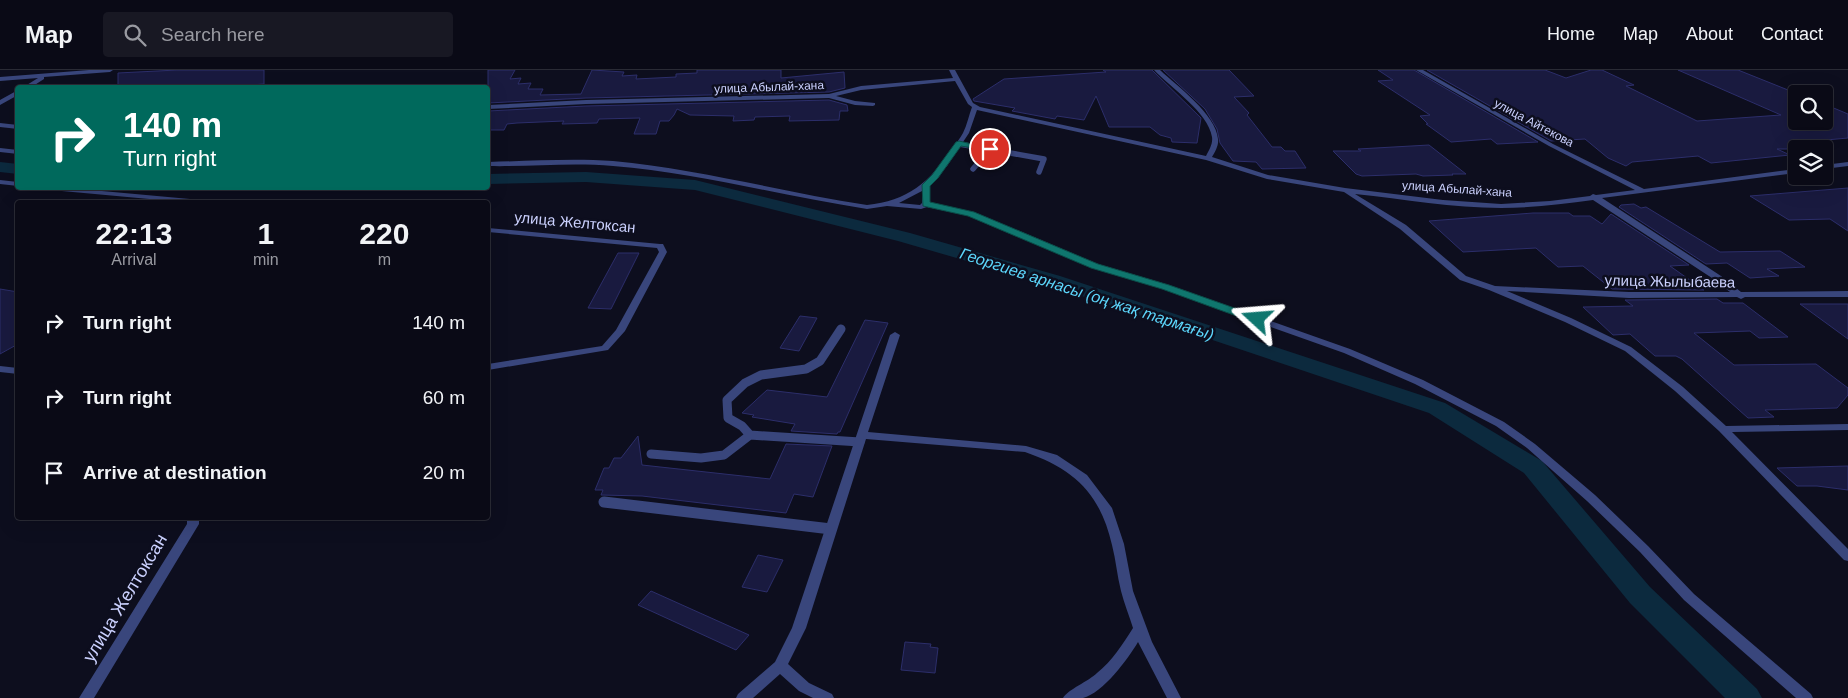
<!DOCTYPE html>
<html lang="en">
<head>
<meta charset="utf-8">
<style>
  :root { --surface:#0a0a16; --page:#181823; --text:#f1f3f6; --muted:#999aa1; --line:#2a2b35 }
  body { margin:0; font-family:Helvetica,sans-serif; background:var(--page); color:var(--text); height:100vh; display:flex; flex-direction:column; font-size:19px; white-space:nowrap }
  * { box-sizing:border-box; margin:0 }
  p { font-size:16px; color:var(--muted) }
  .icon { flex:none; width:28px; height:28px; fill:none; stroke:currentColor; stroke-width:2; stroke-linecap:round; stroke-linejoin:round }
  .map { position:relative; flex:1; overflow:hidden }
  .panel { position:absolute; left:15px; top:130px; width:475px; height:320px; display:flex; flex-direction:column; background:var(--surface); border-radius:5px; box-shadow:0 5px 20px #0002,0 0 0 1px var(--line) }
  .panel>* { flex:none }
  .hud { position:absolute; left:15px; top:15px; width:475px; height:105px; border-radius:5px; box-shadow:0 5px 20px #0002,0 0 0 1px var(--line); background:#00695c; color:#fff; overflow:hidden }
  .buttons { position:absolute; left:1788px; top:15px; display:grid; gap:10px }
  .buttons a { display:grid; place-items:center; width:45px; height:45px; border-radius:5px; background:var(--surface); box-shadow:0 5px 20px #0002,0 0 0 1px var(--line); font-size:25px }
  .pin { position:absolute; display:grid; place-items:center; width:42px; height:42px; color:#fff; margin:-21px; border:2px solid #fff; border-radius:50%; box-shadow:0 1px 5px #0007 }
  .me { position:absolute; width:55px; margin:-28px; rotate:289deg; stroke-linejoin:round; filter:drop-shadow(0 0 4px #0008) }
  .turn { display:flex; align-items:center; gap:18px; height:105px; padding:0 25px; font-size:22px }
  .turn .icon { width:65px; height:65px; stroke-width:2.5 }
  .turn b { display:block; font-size:35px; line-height:42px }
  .eta { display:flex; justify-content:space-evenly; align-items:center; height:85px; text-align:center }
  .eta b { font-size:30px; font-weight:700; line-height:35px }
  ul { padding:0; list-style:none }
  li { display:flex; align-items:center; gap:15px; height:75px; padding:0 25px }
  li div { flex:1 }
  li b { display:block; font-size:19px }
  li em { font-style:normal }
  header { display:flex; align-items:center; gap:30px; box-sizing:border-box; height:70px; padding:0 25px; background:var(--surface); border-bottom:1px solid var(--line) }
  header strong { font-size:24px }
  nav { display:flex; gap:28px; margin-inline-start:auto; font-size:18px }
  .search { width:350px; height:45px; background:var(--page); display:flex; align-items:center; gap:12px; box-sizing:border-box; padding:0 18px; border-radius:5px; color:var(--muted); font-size:19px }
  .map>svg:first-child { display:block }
</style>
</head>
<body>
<header>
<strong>Map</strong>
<div class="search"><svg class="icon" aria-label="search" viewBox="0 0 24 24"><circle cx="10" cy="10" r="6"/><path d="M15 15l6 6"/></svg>Search here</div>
<nav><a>Home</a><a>Map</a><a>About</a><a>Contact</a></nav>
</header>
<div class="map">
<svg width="1848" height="628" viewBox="0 0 1848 628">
  <rect width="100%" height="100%" fill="#0d0e1e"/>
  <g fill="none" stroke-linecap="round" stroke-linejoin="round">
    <path fill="#0c2a3e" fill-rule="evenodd" d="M0,92L18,94V104L0,102Z
      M586,102L695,110L910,163L1060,206L1445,333L1542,391L1650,517L1757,619L1762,628H1725L1630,533L1524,403L1429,343L1046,214L898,171L695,120L586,112L488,114V104Z"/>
  </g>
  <path fill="#191a3f" stroke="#2c2e6a" d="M177,0H264V14L206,18H118V3Z
    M488,0H515L510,9L521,8L518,14L531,13L528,19H543L540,25L581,24L592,0L624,2L622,6L637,5L636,9L676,7V4L697,3V0H781V8L844,2L845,18L829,22L586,28L488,33Z
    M1103,0H1152L1201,48L1197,73L1172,72L1171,68L1160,65L1150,57H1109L1096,26L1084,50L1057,46L1055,49L1012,41L1015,38L974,31L973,29L1004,9L1106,2Z
    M1163,0H1229L1254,26L1234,27L1249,43L1247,45L1272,77H1281L1285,81H1295L1306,98L1262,99L1256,92L1233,91L1220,73L1217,59L1205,39Z
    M1378,0H1414L1538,72L1497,74L1491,69L1451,72L1426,54H1428L1420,46L1430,45L1378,11L1393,10Z
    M1427,0H1545L1566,8L1591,0H1602L1634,15L1626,16L1697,51L1781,45L1678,0H1738L1798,24L1796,51H1824V34L1848,44V68L1804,72L1819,79H1777L1790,85L1711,93L1698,86L1632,92L1626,96L1608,88L1585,69L1551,71Z
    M829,30L847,35L848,41H840L839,50L789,51L790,46L755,47L754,50L733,51L734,46L690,45L677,39L674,45L669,51H660L656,64H634L640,48L599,49L597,53L562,54L564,51L517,53L507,54L504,60H488V41L586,36Z
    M1429,75L1466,104H1452L1453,105L1423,106L1416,104L1362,106L1356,104L1333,81H1361L1358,79Z
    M1848,118V161L1830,149L1789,150L1750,126Z
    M1634,134L1641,138L1646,137L1720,182L1780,181L1805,197L1767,199L1779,206L1750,208L1727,193L1706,194L1619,137L1621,135Z
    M1533,143H1569L1573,146H1590L1602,154L1611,144L1689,195L1670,196L1704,220L1612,219L1583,196L1558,197L1536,178L1463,182L1429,151Z
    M618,183H639L611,239L588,238Z
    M0,219L18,222V274L0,284Z
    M1717,229L1723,233H1743L1788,267L1759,268L1750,261L1694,263L1734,295L1816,294L1848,318V325L1837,338L1765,340L1774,347L1748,348L1682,289L1676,286H1655L1630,264L1613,265L1583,237L1633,236L1625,230Z
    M1800,234H1848V269Z
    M800,246L817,248L799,281L780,278Z
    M865,250L888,253L840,362H838L837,364L791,361L795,354L752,347L754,345L742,343L767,320L827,327Z
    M638,366L642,395L770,409L786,374L832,376L813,427L794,424L786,443L642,426L601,425L603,420H595L604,398H609L614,388H621Z
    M1848,396V420L1817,416H1797L1777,398Z
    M758,485L783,490L767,522L742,517Z
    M651,521L749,565L736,580L638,535Z
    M905,572L931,574L930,577L938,578L935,603L901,600Z"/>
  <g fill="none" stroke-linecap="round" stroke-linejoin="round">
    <path stroke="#39467c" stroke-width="5.5" d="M959,74L1044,89L1039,102
      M973,99L990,79"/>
    <path stroke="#39467c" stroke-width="9" d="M750,365L742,356L728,348L727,330L745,313L761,305L806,299L820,291L841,259
      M651,384L701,388L724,385L750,365L860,372"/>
    <path stroke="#39467c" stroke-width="11" d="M604,432L831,459"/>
    <path fill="#39467c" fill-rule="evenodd" d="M89,0H113L110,2L44,7V9L30,18H22L38,8L0,11V7Z
      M949,0H955L973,33L980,37L1206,86C1209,80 1213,74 1212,67C1208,42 1171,18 1154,0H1160C1177,16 1216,44 1218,69C1219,75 1215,82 1212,87L1268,105L1345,118L1443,130L1501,134L1550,131L1590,126L1593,124L1596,125L1635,120L1549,76L1416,0H1423L1553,74L1644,119L1796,99V103L1602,128L1721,206L1741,222L1848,221V227H1745L1741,229L1737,227L1629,228L1507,221L1571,248L1631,277L1683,317L1726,356L1848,354V360L1732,362L1848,479V491L1844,490L1719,361L1675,321L1625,281L1565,252L1489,220L1460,210L1400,159L1344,122L1267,109L1206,90L977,40L969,63L947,96L930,115V133L974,142L1098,194L1169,215L1350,279L1423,310L1504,352L1535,374L1595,425L1648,476L1694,524L1811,624L1813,628H1796L1684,530L1640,482L1587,431L1527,378L1496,356L1415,314L1344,283L1163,219L1092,198L969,146L927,137L921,139L887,136L867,139C782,126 698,103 613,96C571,92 529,97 488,96V92C530,91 572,88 613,91C699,99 782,122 867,135C907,131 930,112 952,79C955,74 960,69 963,63C967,55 969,45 972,37L968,34L955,11L861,20L836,26L855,31L875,33V35L873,36L855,35L829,28L586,34L488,39V35L586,30L829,24L861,16L953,8ZM922,121V133L920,135L899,133ZM1355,124C1404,129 1453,138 1501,138C1532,138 1563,134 1593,130L1715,210L1730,222H1629L1495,216L1466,206L1406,155Z
      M18,20V25L0,35V30Z
      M0,53L18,55V59L0,57Z
      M0,78L18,80V84L0,82Z
      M1848,92V96L1824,99V95Z
      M0,110L18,112V116L0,114Z
      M47,118H69L201,130L205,132H182L51,120Z
      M488,158L660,174H663L667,182L625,261L608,280L488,300V294L602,276L616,260L659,182L657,178L488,162Z
      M895,262L900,265L868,362L1026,376L1057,385L1087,405L1112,438L1124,474L1133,521L1152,572L1181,628H1167L1138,572C1128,589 1103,623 1083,628C1077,628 1069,628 1063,628C1067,620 1089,611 1097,603C1112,591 1123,574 1133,558C1129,545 1124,533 1121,521C1117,506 1116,490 1112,475C1100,423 1074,399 1025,382L866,369L806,558L788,594L809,613L832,624L834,628H813L799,621L780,604L753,628H736L738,624L775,592L792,558L890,265Z
      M0,296L18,298V304L0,302Z
      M187,448H199V454L94,628H79L187,454Z"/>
  </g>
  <path fill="#0f766e" stroke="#0a4d48" d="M959,71L994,79L990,81L961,76L938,108L930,116V132L974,142L1098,194L1169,215L1260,247L1262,249L1257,252H1253L1162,219L1091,198L968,146L923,136L922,115L932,105L956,72Z"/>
  <g text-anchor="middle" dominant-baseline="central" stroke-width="5" stroke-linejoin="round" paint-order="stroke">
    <g font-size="12" fill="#cbd1fe" stroke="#0d0e1e">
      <text transform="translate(769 17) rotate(-2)">улица Абылай-хана</text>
      <text transform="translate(1534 53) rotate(28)">улица Айтекова</text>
      <text transform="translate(1457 119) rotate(4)">улица Абылай-хана</text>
    </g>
    <g font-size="15" fill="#cbd1fe" stroke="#0d0e1e">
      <text transform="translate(575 152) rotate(5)">улица Желтоксан</text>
      <text transform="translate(1670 211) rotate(1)">улица Жылыбаева</text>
    </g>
    <g font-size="16" font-style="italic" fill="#5cd6fb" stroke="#0d0e1e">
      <text transform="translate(1087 224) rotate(18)">Георгиев арнасы (оң жақ тармағы)</text>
    </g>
    <g font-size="18" fill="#cbd1fe" stroke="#0d0e1e">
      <text transform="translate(125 528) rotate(-59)">улица Желтоксан</text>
    </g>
  </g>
</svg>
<div class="buttons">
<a><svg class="icon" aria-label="search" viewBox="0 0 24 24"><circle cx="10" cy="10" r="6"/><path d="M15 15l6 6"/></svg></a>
<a><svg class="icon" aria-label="layers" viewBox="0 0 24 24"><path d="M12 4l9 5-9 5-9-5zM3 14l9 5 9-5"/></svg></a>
</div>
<div class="pin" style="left:990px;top:79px;background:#d93025"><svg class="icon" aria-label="arrive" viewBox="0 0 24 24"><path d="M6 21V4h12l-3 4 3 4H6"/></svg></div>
<svg class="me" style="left:1257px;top:249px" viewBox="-20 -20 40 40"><path d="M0-17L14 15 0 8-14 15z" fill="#0f766e" stroke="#fff" stroke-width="4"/></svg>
<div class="hud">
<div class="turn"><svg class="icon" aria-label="right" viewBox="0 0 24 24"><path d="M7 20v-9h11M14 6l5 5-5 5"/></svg><div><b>140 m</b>Turn right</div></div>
</div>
<section class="panel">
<div class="eta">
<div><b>22:13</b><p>Arrival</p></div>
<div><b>1</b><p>min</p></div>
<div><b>220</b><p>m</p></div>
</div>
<ul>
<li><svg class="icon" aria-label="right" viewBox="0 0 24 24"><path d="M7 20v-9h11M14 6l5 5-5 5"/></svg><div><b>Turn right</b></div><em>140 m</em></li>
<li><svg class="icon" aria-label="right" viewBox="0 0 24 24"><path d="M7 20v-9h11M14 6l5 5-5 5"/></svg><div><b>Turn right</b></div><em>60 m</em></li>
<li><svg class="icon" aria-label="arrive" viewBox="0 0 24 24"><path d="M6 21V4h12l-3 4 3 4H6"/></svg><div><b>Arrive at destination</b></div><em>20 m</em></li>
</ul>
</section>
</div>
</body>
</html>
